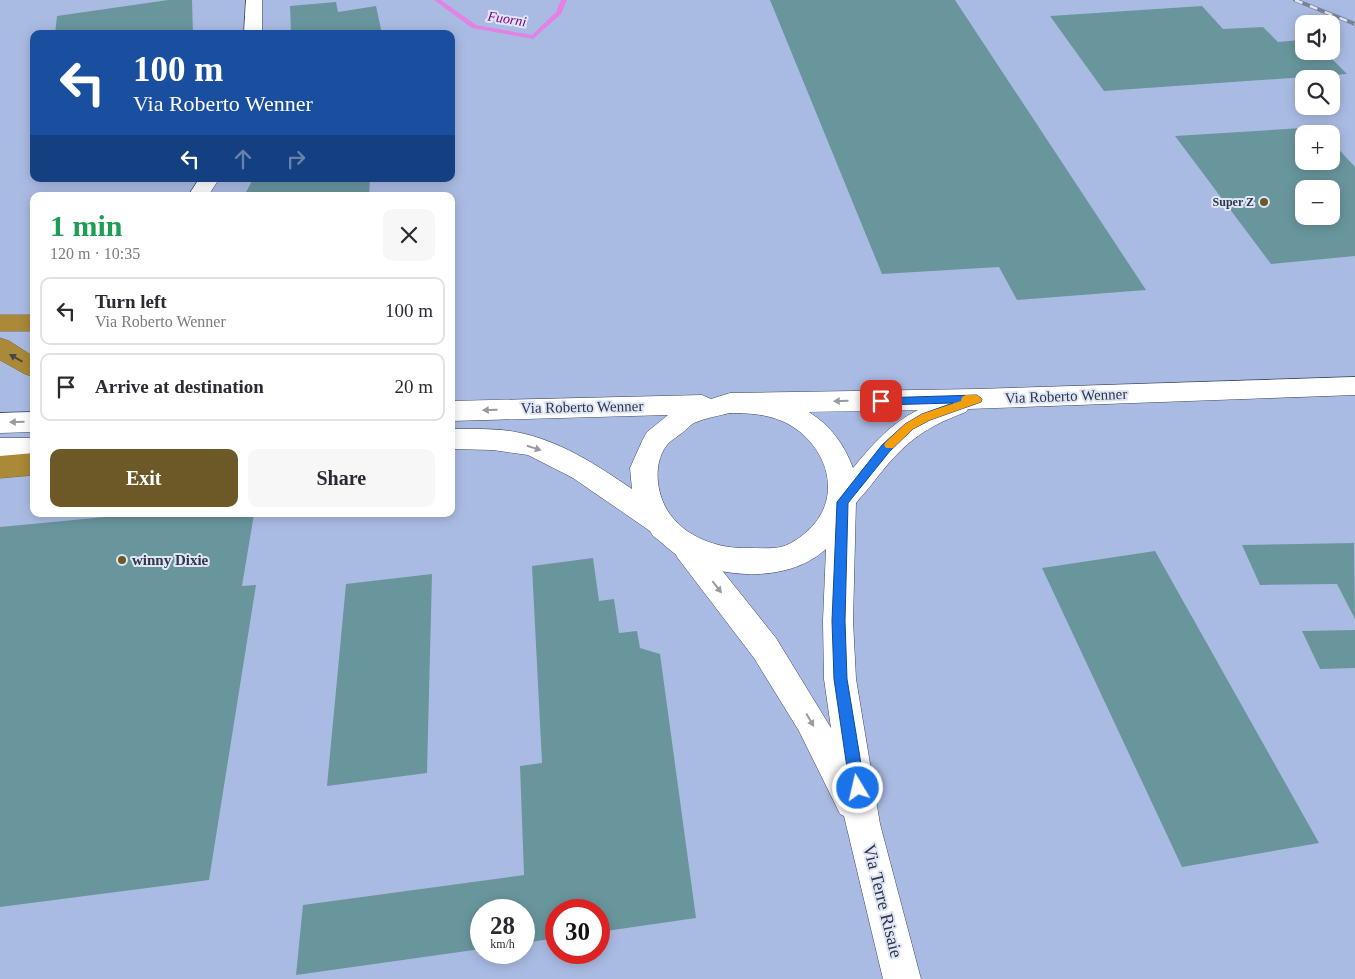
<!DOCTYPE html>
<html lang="en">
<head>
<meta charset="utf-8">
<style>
  :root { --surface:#fff; --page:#f7f7f7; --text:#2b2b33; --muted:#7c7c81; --line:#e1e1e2; --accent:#6d5928 }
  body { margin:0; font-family:Georgia,serif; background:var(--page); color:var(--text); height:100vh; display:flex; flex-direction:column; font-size:19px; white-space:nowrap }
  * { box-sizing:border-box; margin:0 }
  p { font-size:16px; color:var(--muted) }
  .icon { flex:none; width:28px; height:28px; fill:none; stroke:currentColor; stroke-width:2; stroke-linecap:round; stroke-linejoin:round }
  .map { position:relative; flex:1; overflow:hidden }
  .panel { position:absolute; left:30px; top:192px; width:425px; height:325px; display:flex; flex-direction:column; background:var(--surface); border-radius:10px; box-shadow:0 2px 12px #0003 }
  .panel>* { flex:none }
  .guide { position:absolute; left:30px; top:30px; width:425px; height:152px; border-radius:10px; box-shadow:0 2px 12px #0003; background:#1a4fa0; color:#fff; overflow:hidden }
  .tools { position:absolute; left:1295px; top:15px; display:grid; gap:10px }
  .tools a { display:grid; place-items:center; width:45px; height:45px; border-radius:10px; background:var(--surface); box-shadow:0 2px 12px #0003; font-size:25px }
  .speed { position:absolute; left:470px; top:899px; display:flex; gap:10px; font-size:25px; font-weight:700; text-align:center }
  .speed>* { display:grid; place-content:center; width:65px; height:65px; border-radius:50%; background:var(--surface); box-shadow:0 2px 12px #0003; line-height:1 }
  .speed small { font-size:12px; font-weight:400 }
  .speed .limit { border:8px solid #d22; background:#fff; color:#111 }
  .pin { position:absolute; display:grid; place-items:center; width:42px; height:42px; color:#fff; margin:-21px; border-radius:10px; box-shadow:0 2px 8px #0006 }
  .me { position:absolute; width:55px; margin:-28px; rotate:351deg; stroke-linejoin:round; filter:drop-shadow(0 0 4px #0008) }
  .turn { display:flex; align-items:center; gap:18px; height:105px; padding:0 20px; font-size:22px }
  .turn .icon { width:65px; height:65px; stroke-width:2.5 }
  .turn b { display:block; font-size:35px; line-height:42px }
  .lanes { display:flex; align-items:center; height:48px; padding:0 20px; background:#0003; justify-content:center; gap:25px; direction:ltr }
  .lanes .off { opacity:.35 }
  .round { display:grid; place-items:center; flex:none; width:52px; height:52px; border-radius:10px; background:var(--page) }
  .summary { display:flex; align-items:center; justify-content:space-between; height:85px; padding:0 20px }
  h1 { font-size:30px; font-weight:800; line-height:38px; color:#1e9e55 }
  .cta { display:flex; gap:10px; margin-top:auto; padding:10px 20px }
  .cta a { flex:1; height:58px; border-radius:10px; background:var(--accent); color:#fff; font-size:20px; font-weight:800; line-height:58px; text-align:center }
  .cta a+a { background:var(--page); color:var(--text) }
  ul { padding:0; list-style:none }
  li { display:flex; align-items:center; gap:15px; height:68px; margin:0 10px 8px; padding:0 10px; border:2px solid var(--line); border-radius:10px }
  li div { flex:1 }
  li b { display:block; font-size:19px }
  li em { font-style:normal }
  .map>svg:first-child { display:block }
</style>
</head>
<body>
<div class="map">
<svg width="1355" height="979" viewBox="0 0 1355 979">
  <rect width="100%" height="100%" fill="#b7c6e7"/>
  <path fill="#aabbe3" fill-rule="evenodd" d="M0,0H1355V979H0ZM1304,24H1331V51H1304ZM34,34H451V179H34ZM1304,79H1331V106H1304ZM1304,134H1331V161H1304ZM1304,189H1331V216H1304ZM34,196H451V514H34ZM481,910H524V952H481ZM556,910H599V952H556Z"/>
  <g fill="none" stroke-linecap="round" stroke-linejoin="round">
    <path fill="#e282e3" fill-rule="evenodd" d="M434,0H441L476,25L532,35L556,12L561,0H567L561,14L533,39L472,28Z"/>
  </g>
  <path fill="#69969d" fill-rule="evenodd" d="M168,0H192L193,34H55L57,16Z
    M770,0H955L1146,290L1017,300L999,267L882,274Z
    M336,2L338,12L376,6L382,34H291L290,6Z
    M1202,6L1223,29L1263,27L1278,42L1301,40L1304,43V51L1325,52L1347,74L1104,91L1050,16Z
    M1318,127L1325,134H1304V161H1331V141L1355,167V256L1271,264L1175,136ZM1304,189H1331V216H1304Z
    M253,179H370L369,196H244Z
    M137,514H254L242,586L256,585L209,880L0,907V527Z
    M1354,543L1355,619L1337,584L1260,585L1242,545Z
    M1155,551L1319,843L1182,867L1042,568Z
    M593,558L599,601L614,599L619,633L637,631L640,648L660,654L696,918L599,932V910H556V938L524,943V910H481V949L296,975L303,905L524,875L520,766L542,763L532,566Z
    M432,574L427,773L327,786L346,584Z
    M1355,630V668L1320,669L1302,631Z"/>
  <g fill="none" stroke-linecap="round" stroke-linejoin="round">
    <defs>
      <path id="street" d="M246,0H262V34H244Z
        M199,179H219L208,196H188Z
        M842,490L852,493L856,501L853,621L856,679L880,824L921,979H883L844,816L840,814L799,731L754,658L677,557L673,548L677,539L687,536L697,539L776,638L831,728L824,679L823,621L828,501L832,493Z"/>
      <path id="secondary" d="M1355,377V395L968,409L966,412C920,429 902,445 872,484C866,492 858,499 853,508C845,520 842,532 832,543C796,583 728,580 683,559C673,554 663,543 653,536L650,531L573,478L528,455L493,450L451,449V429C473,429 495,428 516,432C559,440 597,465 632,489L630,468L643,439L647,432L668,415L451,421V401L702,395L711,399L730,393L977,389ZM918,410C891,423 872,445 853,468C844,444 831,426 809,412ZM730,413C747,413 766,414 782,421C821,438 844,487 815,523C808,532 793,544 781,547C771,549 758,548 747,548C722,549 690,539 673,518C657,500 651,465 667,445C671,440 677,437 682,433C686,430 690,425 694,423C705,418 718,416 730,413Z
        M34,412V432L0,433V413Z
        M0,438H34V458H0Z"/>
      <path id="highway" d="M0,315H34V331H0Z
        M0,338L9,341L34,357V377L25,374L0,360Z
        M34,453V475L0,478V456Z"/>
    </defs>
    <use href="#street" stroke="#3b4763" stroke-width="1"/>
    <use href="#secondary" stroke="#3b4763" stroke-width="1"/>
    <use href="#highway" stroke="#806c3d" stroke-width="1"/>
    <use href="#street" fill="#fff" fill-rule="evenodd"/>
    <use href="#secondary" fill="#fff" fill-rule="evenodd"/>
    <use href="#highway" fill="#aa8938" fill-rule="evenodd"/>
    <defs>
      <path id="rail" d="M1295,0L1355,24"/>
    </defs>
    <use href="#rail" stroke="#78839b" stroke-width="4"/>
    <use href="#rail" stroke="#dfe6f8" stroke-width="2.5" stroke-dasharray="8" stroke-linecap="butt"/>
  </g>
  <defs><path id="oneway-solid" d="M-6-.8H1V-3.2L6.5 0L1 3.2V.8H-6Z" transform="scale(1.25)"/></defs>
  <use fill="#494742" href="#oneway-solid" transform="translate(16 358) rotate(-150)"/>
  <g fill="#989ba2">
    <use href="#oneway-solid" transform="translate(841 401) rotate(179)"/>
    <use href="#oneway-solid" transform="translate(490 410) rotate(178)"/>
    <use href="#oneway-solid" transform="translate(17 422) rotate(179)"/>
    <use href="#oneway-solid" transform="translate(534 448) rotate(18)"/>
    <use href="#oneway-solid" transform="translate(717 587) rotate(52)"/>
    <use href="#oneway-solid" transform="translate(810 720) rotate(60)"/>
  </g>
  <path fill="#1a73e8" stroke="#114b97" d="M977,395L982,399L981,402L930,420L913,429L890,451L848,503L845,621L847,679L865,788L862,792L858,794L853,792L850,788L834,679L832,621L837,502L882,445L905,424L922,414L953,403L881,405L878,403L876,401L878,398Z"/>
  <path fill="#f59e0b" d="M966,395H977L982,399L981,402L930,420L913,429L893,448H886L884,445L886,442L905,424L922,414L961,401L962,397Z"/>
  <g fill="#6d5928" stroke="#dfe6f8" stroke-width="2">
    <circle cx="1264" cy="202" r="5"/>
    <circle cx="122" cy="560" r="5"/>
  </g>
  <g text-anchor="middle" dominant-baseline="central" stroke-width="4" stroke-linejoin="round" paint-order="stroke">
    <g font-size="12" font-weight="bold" fill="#313745" stroke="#dfe6f8" text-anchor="end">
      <text x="1254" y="202">Super Z</text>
    </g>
    <g font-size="14" font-style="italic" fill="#810086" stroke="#dfe6f8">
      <text transform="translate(507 19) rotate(9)">Fuorni</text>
    </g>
    <g font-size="15" fill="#313745" stroke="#dfe6f8">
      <text transform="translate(1066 396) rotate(-2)">Via Roberto Wenner</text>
      <text transform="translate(582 407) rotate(-1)">Via Roberto Wenner</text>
    </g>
    <g font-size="15" font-weight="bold" fill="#313745" stroke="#dfe6f8" text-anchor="start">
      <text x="132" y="560">winny Dixie</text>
    </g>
    <g font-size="18" fill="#313745" stroke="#dfe6f8">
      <text transform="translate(883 901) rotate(76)">Via Terre Risaie</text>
    </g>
  </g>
</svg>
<div class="tools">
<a><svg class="icon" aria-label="sound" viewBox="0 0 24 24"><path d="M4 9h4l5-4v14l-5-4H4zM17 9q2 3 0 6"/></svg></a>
<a><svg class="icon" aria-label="search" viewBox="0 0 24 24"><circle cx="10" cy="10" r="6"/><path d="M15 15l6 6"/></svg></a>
<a>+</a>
<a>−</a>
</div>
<div class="speed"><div>28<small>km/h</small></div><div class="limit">30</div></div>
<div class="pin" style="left:881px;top:401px;background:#d93025"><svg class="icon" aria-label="arrive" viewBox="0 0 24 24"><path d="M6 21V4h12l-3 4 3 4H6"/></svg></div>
<svg class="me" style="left:858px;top:788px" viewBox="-20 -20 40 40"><circle r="17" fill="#1a73e8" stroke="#fff" stroke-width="3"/><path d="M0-11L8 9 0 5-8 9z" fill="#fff"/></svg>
<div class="guide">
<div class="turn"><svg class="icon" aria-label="left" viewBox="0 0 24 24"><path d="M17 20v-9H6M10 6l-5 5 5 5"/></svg><div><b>100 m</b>Via Roberto Wenner</div></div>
<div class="lanes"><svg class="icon" aria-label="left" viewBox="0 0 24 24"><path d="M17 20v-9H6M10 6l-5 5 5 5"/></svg><svg class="icon off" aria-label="ahead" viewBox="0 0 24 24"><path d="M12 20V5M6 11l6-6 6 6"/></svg><svg class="icon off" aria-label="right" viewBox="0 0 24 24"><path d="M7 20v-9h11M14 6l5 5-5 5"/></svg></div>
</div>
<section class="panel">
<div class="summary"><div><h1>1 min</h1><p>120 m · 10:35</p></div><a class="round"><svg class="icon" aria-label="close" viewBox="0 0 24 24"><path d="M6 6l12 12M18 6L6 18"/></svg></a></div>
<ul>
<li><svg class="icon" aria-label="left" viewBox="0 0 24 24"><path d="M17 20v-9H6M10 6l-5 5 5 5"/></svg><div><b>Turn left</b><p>Via Roberto Wenner</p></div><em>100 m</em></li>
<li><svg class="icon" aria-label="arrive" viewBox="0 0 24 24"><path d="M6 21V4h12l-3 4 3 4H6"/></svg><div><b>Arrive at destination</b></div><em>20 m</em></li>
</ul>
<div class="cta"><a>Exit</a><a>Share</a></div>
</section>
</div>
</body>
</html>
